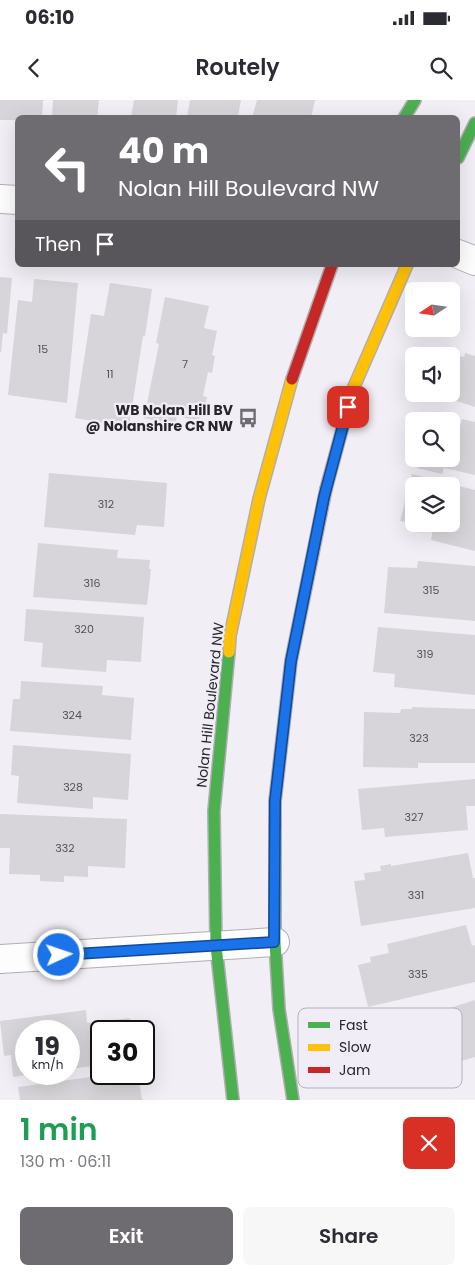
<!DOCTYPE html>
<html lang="en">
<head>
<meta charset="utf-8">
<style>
  :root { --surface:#fff; --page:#f7f7f7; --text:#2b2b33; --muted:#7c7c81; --accent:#6e6c71 }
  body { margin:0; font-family:Poppins,sans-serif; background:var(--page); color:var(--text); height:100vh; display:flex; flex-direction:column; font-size:19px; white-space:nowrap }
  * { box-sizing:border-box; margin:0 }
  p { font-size:16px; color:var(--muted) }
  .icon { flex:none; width:28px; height:28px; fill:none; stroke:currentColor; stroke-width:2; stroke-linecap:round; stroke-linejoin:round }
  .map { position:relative; height:1000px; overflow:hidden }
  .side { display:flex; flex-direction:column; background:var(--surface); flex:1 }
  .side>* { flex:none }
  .hud { position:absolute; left:15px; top:15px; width:445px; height:152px; border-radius:8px; box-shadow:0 5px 20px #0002; background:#6e6c71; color:#fff; overflow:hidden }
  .needle { width:32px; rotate:257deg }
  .buttons { position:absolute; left:405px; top:182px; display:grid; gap:10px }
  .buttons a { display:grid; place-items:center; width:55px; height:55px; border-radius:8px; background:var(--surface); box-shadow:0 5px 20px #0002; font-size:25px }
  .speed { position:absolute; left:15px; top:920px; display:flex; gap:10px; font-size:25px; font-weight:700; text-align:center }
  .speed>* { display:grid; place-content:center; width:65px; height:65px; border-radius:50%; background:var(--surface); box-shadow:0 5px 20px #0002; line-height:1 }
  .speed small { font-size:12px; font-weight:400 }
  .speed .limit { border:2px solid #111; border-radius:8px; background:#fff; color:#111 }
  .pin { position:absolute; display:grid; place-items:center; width:42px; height:42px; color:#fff; margin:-21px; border-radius:10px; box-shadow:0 2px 8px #0006 }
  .me { position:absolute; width:55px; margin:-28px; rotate:87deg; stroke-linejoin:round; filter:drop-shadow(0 0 4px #0008) }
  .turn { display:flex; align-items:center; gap:18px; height:105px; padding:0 20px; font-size:22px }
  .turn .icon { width:65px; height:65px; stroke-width:2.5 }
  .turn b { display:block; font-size:35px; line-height:42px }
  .then { display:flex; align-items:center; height:48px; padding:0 20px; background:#0003; gap:10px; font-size:19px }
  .round { display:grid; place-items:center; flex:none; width:52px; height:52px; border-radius:8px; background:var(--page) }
  .head { display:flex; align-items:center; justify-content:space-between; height:85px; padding:0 20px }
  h1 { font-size:30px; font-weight:600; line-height:38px; color:#1e9e55 }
  .action { display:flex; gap:10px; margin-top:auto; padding:10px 20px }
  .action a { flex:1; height:58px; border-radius:8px; background:var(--accent); color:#fff; font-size:20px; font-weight:600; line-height:58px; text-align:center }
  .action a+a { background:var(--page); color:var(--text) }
  .status { display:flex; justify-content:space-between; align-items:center; height:35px; padding:0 25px; background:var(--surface); direction:ltr }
  .status svg { height:14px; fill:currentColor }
  header { display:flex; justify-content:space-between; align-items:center; height:65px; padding:0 20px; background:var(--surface); font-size:22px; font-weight:600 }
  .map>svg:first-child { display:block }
</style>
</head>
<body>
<div class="status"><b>06:10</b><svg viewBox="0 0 49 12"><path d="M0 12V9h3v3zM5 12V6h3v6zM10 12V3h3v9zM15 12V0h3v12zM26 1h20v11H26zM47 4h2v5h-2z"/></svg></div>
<header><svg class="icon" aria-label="back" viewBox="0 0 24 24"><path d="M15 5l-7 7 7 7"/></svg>Routely<svg class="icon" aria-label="search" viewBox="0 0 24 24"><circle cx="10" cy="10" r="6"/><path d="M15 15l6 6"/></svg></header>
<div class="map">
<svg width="475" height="1000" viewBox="0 0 475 1000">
  <rect width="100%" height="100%" fill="#f1eff5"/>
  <path fill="#d7d5d9" d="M0,0H43L42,18H18V20H0Z
    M53,0H99L97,18H52Z
    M134,0H178L176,18H131Z
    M190,0H241L238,16L231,15V18H187Z
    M257,0H315L311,18H252Z
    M0,177L12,178L7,234L3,233L1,252H0Z
    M34,179L78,183L67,303L8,295L18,200L32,202Z
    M110,183L152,189L145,236H143L129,327L75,318L91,214L104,216Z
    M165,197L209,206L204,228L217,231L212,255L215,256L212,273L208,272L203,296L207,297L204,312L201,311L199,321L177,316L175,325L144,318L159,244L156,243Z
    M446,251L464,257L465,253L475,256V307L435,294H451V256H445Z
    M462,319L475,322V375L444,368L442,374L417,368L419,359H451V326L459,328Z
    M49,373L167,383L164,427L137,425L135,435L44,427Z
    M412,374L475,390V451L431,440L433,429L416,424H451V386H414V424L400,421Z
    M38,443L118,450L117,458L150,460L149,469H151L147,505L33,497Z
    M418,461L475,466V521L384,513L388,467L417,468Z
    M26,509L144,517L141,562L107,560L106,572L41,567L43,543L24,541Z
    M378,527L475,535V595L394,587L395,574L373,572Z
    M21,581L103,586L102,595L134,598L131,640L10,631L13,599H20Z
    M412,607L475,609V663H418V668L363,667L364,612L400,613L401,609H412Z
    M13,645L131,654L128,700L93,697V709L17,703L19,676L11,675Z
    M475,679V706H466L468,730L385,737L384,728L362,730L358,689Z
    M0,714L127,719L125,768L88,766V777L64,776V782L40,781V775L9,774L10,748H0Z
    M468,753L473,778H475V808L361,826L354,781L365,780L364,773L381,771L380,766L391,764V766Z
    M466,825L472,846L475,845V882L368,907L358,865L371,862L370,857L389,853L387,844Z
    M475,900V957L379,986L373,969L371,970L362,941L379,936L377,931Z
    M86,910L87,923L130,918L132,931H101V965L69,969V931H26V975L13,977L11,955L4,956L0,921Z
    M112,974H138L142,1000H20L18,987Z"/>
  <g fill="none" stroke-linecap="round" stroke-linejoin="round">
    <defs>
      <path id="street" d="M0,99L18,100
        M458,154L475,161
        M0,859L275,842"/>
      <path id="fast" d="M404,18L415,0
        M458,58L475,23
        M229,552L214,711L216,846L233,1000
        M275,726V842L279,909L293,1000"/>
      <path id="slow" d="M326,389L353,289L407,165
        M229,552L230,536L259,399L292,279"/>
      <path id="jam" d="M292,279L332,165
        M275,726V701L291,561L326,389"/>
    </defs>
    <use href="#street" stroke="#b0aeb2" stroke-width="30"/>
    <use href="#fast" stroke="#b0aeb2" stroke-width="14"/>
    <use href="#slow" stroke="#b0aeb2" stroke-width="14"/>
    <use href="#jam" stroke="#b0aeb2" stroke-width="14"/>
    <use href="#street" stroke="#fdfdfe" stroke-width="28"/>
    <use href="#fast" stroke="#4caf50" stroke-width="11"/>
    <use href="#slow" stroke="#ffc107" stroke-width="11"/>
    <use href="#jam" stroke="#c62828" stroke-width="11"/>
  </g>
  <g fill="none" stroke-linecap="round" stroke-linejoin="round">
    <defs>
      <path id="route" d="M59,855L274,842L275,701L291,561L324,397L348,307"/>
    </defs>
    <use href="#route" stroke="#114b97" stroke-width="12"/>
    <use href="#route" stroke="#1a73e8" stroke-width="9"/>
  </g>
  <defs>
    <symbol id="bus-bare" viewBox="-9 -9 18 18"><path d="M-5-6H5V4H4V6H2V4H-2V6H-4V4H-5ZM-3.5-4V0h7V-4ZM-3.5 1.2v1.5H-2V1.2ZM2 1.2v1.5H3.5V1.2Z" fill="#6e6c71" stroke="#f0edf7" stroke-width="2.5" paint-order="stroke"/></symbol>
  </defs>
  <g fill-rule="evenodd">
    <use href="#bus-bare" x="234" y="304" width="28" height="28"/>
  </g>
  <g text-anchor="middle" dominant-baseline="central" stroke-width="4.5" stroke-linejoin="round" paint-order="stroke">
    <g font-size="11" fill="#535256">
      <text x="43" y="249">15</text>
      <text x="185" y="264">7</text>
      <text x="110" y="274">11</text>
      <text x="106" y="404">312</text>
      <text x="92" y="483">316</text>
      <text x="431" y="490">315</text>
      <text x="84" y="529">320</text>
      <text x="425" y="554">319</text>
      <text x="72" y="615">324</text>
      <text x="419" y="638">323</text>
      <text x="73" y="687">328</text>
      <text x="414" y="717">327</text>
      <text x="65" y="748">332</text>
      <text x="416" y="795">331</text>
      <text x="418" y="874">335</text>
    </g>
    <g font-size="14" font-weight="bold" fill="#27262a" stroke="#f0edf7" text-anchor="end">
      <text x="233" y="310">WB Nolan Hill BV<tspan x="233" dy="16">@ Nolanshire CR NW</tspan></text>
    </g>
    <g font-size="14" fill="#27262a" stroke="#f0edf7">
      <text transform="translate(210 605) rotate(-84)">Nolan Hill Boulevard NW</text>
    </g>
  </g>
  <rect x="298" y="908" width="164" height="80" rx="8" fill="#f0edf7" stroke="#b4b1ba" stroke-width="1"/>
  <rect x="308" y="922" width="22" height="6" fill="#4caf50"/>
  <rect x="308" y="944" width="22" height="7" fill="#ffc107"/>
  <rect x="308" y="967" width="22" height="6" fill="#c62828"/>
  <g font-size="14" fill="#27262a">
    <text x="339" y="930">Fast</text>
    <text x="339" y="952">Slow</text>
    <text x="339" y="975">Jam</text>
  </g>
</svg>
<div class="buttons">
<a><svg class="needle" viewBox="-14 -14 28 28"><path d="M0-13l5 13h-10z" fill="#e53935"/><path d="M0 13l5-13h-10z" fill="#7c7c81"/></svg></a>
<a><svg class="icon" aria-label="sound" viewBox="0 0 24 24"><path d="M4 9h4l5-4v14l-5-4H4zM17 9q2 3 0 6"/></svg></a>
<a><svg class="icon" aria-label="search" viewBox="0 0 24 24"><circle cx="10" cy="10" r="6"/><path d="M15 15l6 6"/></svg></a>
<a><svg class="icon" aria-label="layers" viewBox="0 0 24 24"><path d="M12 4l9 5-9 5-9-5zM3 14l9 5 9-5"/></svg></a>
</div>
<div class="speed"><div>19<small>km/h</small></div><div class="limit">30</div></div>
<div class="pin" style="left:348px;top:307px;background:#d93025"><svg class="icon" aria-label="arrive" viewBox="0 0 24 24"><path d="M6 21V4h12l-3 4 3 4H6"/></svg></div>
<svg class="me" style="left:59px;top:855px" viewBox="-20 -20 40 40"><circle r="17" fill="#1a73e8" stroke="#fff" stroke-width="3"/><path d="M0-11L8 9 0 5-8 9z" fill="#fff"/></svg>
<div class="hud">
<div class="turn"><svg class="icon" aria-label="left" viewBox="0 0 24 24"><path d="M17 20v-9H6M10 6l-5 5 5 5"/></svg><div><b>40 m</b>Nolan Hill Boulevard NW</div></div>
<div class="then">Then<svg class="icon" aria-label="arrive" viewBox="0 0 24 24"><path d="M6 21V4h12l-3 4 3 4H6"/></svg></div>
</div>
</div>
<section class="side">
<div class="head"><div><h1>1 min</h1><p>130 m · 06:11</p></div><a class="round" style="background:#d93025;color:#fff"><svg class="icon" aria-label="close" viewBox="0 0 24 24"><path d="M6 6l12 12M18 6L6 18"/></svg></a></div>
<div class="action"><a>Exit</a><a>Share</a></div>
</section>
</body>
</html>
